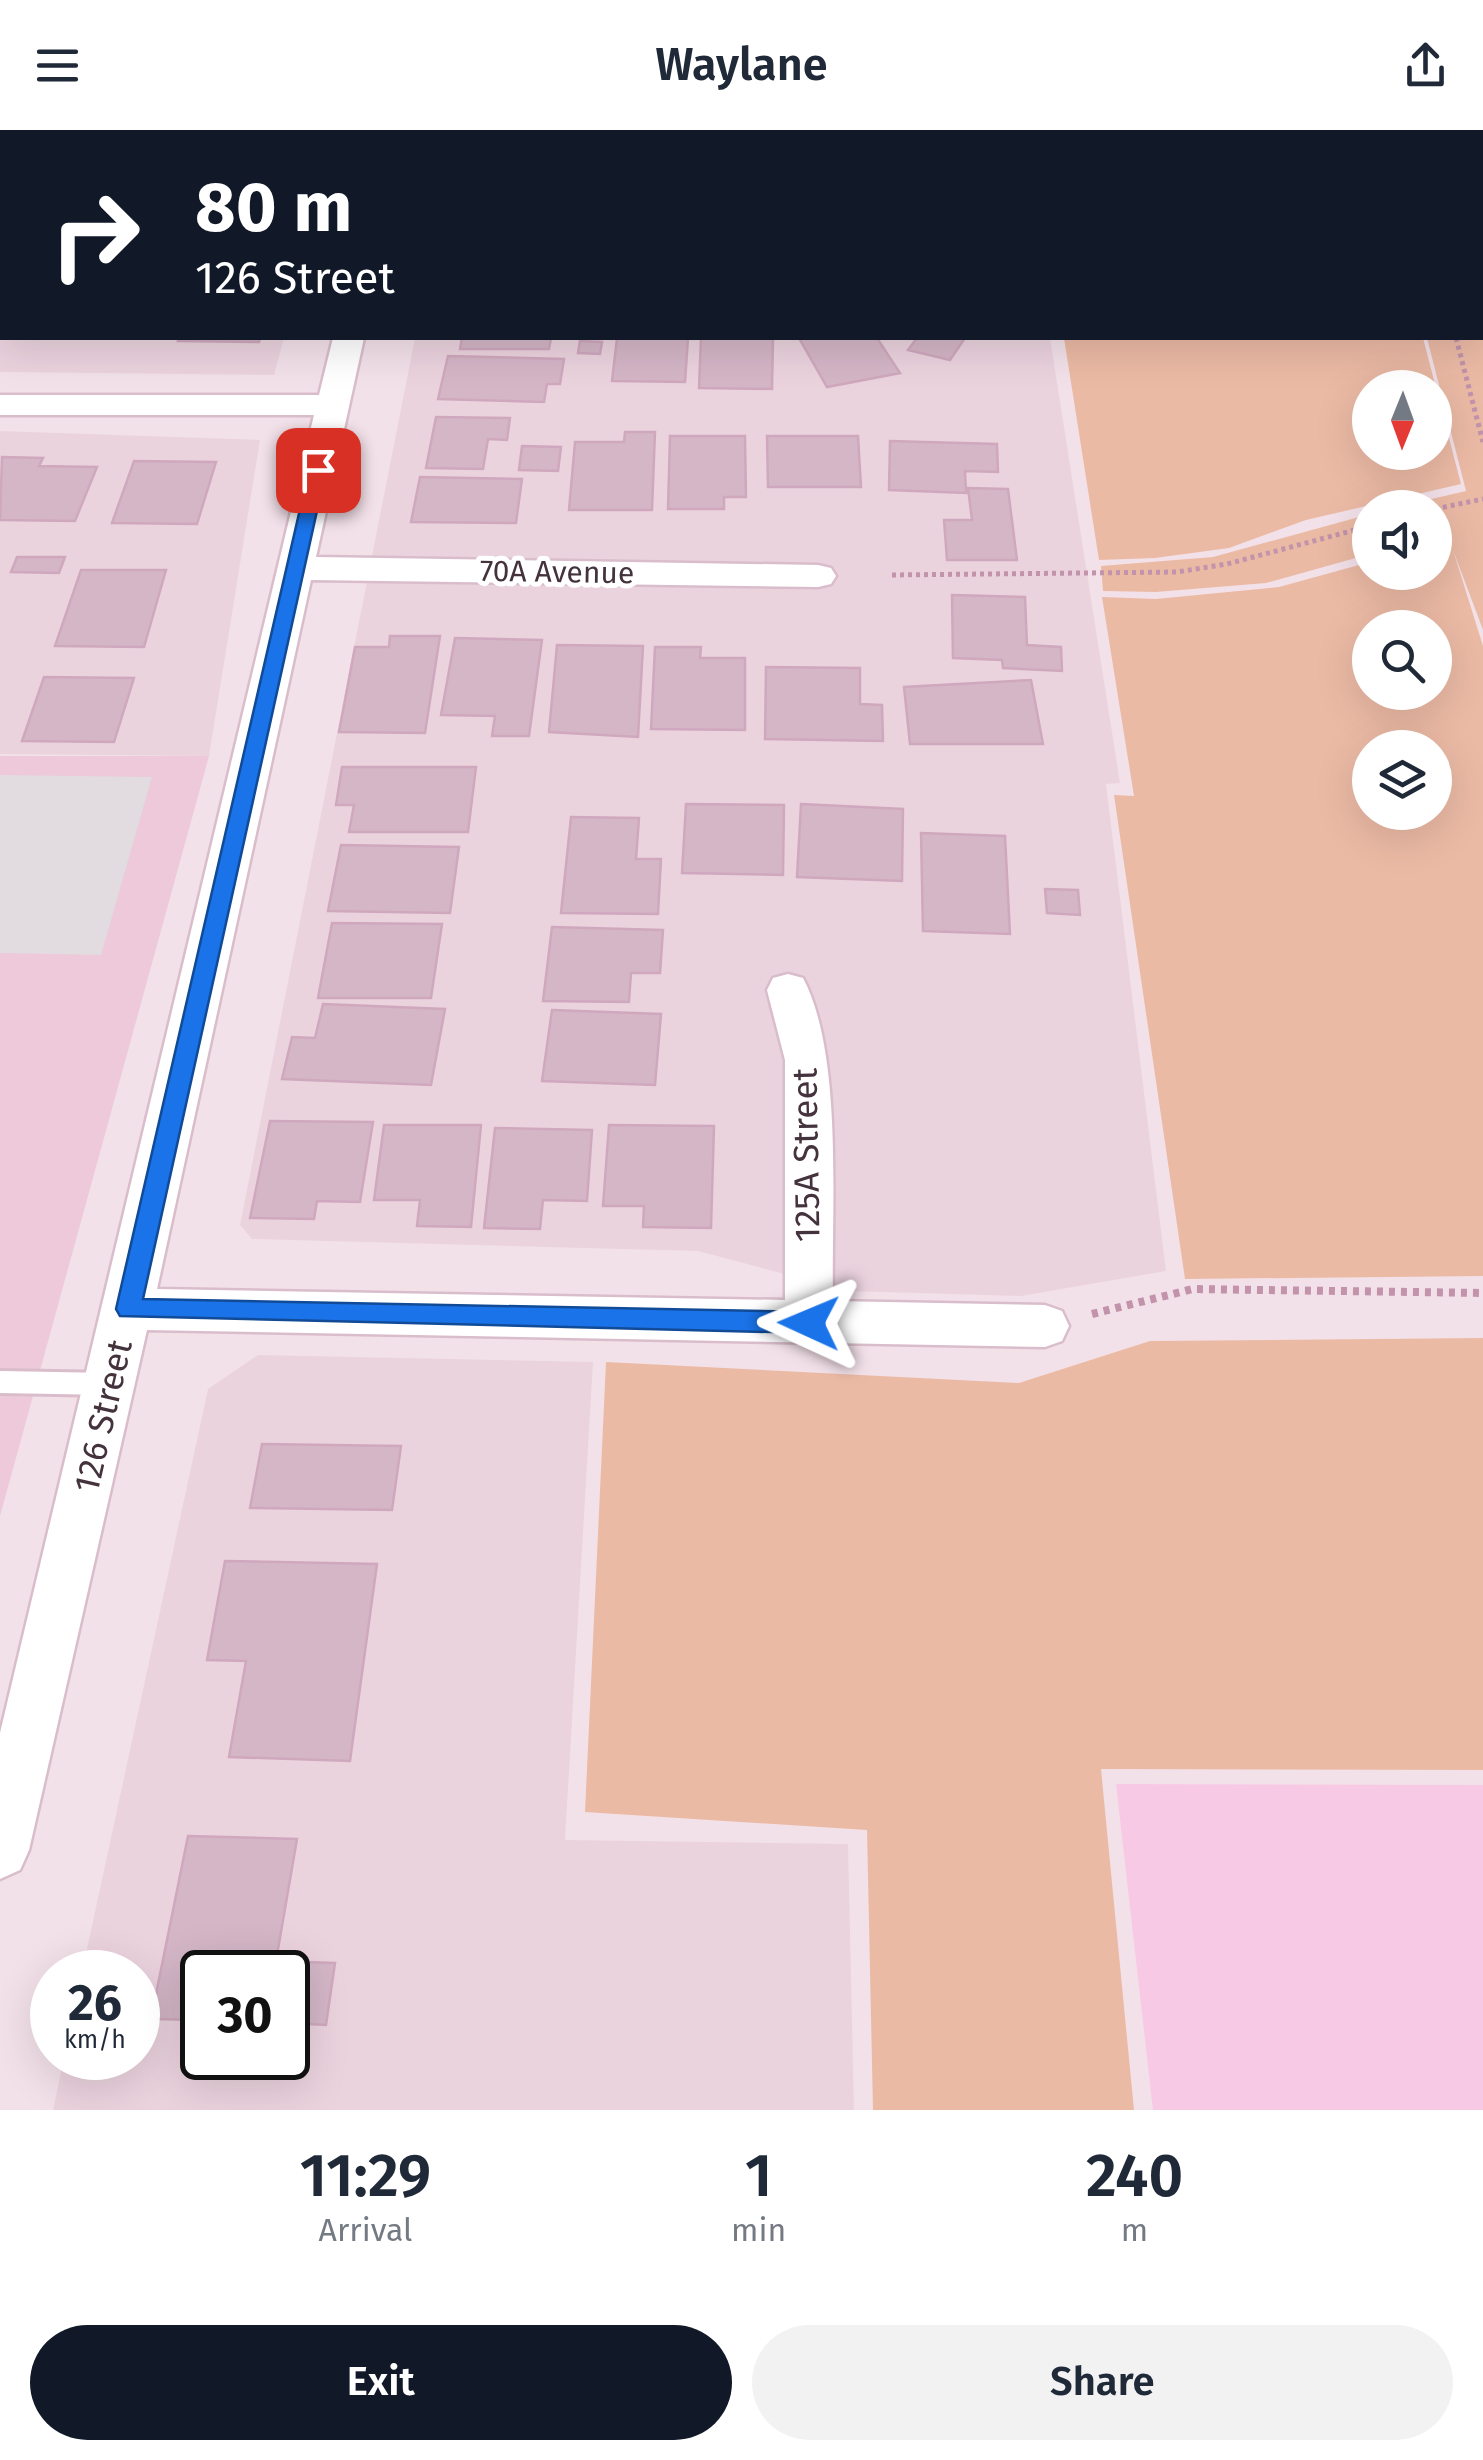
<!DOCTYPE html>
<html lang="en">
<head>
<meta charset="utf-8">
<style>
  :root { --surface:#fff; --page:#f2f2f3; --text:#1f2937; --muted:#747a83; --accent:#111827 }
  body { margin:0; font-family:"Fira Sans",sans-serif; background:var(--page); color:var(--text); height:100vh; display:flex; flex-direction:column; font-size:38px; white-space:nowrap }
  * { box-sizing:border-box; margin:0 }
  p { font-size:32px; color:var(--muted) }
  .icon { flex:none; width:55px; height:55px; fill:none; stroke:currentColor; stroke-width:2; stroke-linecap:round; stroke-linejoin:round }
  .map { position:relative; height:1980px; overflow:hidden }
  .drawer { display:flex; flex-direction:column; background:var(--surface); flex:1 }
  .drawer>* { flex:none }
  .guide { position:absolute; left:0px; top:0px; width:1485px; height:210px; box-shadow:0 10px 40px #0002; background:#111827; color:#fff; overflow:hidden }
  .needle { width:65px; rotate:181deg }
  .tools { position:absolute; left:1352px; top:240px; display:grid; gap:20px }
  .tools a { display:grid; place-items:center; width:100px; height:100px; border-radius:50%; background:var(--surface); box-shadow:0 10px 40px #0002; font-size:50px }
  .speed { position:absolute; left:30px; top:1820px; display:flex; gap:20px; font-size:50px; font-weight:700; text-align:center }
  .speed>* { display:grid; place-content:center; width:130px; height:130px; border-radius:50%; background:var(--surface); box-shadow:0 10px 40px #0002; line-height:1 }
  .speed small { font-size:25px; font-weight:400 }
  .speed .limit { border:5px solid #111; border-radius:15px; background:#fff; color:#111 }
  .pin { position:absolute; display:grid; place-items:center; width:85px; height:85px; color:#fff; margin:-42px; border-radius:20px; box-shadow:0 5px 15px #0006 }
  .me { position:absolute; width:110px; margin:-55px; rotate:271deg; stroke-linejoin:round; filter:drop-shadow(0 0 8px #0008) }
  .turn { display:flex; align-items:center; gap:35px; height:210px; padding:0 30px; font-size:45px }
  .turn .icon { width:130px; height:130px; stroke-width:2.5 }
  .turn b { display:block; font-size:70px; line-height:85px }
  .eta { display:flex; justify-content:space-evenly; align-items:center; height:170px; text-align:center }
  .eta b { font-size:60px; font-weight:600; line-height:70px }
  .action { display:flex; gap:20px; margin-top:auto; padding:20px 30px }
  .action a { flex:1; height:115px; border-radius:60px; background:var(--accent); color:#fff; font-size:40px; font-weight:600; line-height:115px; text-align:center }
  .action a+a { background:var(--page); color:var(--text) }
  header { display:flex; justify-content:space-between; align-items:center; height:130px; padding:0 30px; background:var(--surface); font-size:45px; font-weight:600 }
  .map>svg:first-child { display:block }
</style>
</head>
<body>
<header><svg class="icon" aria-label="menu" viewBox="0 0 24 24"><path d="M4 6h16M4 12h16M4 18h16"/></svg>Waylane<svg class="icon" aria-label="share" viewBox="0 0 24 24"><path d="M12 15V3M7 8l5-5 5 5M5 13v7h14v-7"/></svg></header>
<div class="map">
<svg width="1483" height="1980" viewBox="0 0 1483 1980">
  <rect width="100%" height="100%" fill="#f3e1e9"/>
  <path fill="#ebd3de" fill-rule="evenodd" d="M0,0H342L2,2V208H284L274,245L0,242Z
    M456,0H1017L1018,2H455Z
    M415,208H1050L1120,653L1106,654L1166,1141L1021,1166L848,1161L698,1121L252,1109L240,1095Z
    M0,301L260,310L209,626L0,624Z
    M258,1225L593,1232L565,1710L848,1714L854,1980H53L64,1928H138V1842H82L208,1259ZM202,1842H288V1928H202Z"/>
  <path fill="#f8c9e4" d="M1116,1654L1483,1655V1980H1153Z"/>
  <path fill="#edc9d9" d="M0,626H209L0,1386Z"/>
  <path fill="#ebbaa5" fill-rule="evenodd" d="M1483,149V500L1453,420L1483,516V1146L1185,1149L1114,665L1134,666L1102,467L1156,469L1279,457L1370,432V442H1435V413L1450,409L1448,403L1435,406V378L1397,377L1466,361L1427,208H1482ZM1370,498H1435V562H1370ZM1370,618H1435V682H1370Z
    M1064,208H1423L1461,354L1306,390L1229,418L1155,428L1099,430ZM1370,258H1435V322H1370Z
    M1370,384V424L1266,453L1156,462L1103,461L1101,436L1213,427Z
    M1483,1208V1640L1101,1639L1134,1980H873L867,1700L585,1682L606,1232L1019,1253L1150,1211Z"/>
  <path fill="#e2dbdf" d="M0,645L152,647L101,825L0,823Z"/>
  <path fill="#d4b6c7" stroke="#d0a8be" stroke-width="2.5" d="M179,208H260L259,212L178,211Z
    M462,208H551L549,219H460Z
    M617,208H688L685,252L612,251Z
    M701,208H773L772,259L699,258Z
    M799,208H877L900,243L827,257Z
    M917,208H965L950,230L908,220Z
    M580,211L602,212L600,224L578,223Z
    M448,226L564,229L560,254H547L544,272L438,269Z
    M436,287L510,288L507,310L488,309L483,339L426,338Z
    M625,302H655L652,380H569L575,312H624Z
    M670,306H745L746,367H724V379H668Z
    M767,306H858L861,357H768Z
    M890,311L997,314L998,342L965,341L966,363L889,360Z
    M522,316L561,317L558,341L519,340Z
    M2,327L43,328L39,336L97,337L75,391L0,390Z
    M134,331L216,332L197,394L112,393Z
    M420,347L522,349L516,393L411,392Z
    M968,358L1008,359L1017,430H947L944,390H972Z
    M17,427H65L59,443L11,442Z
    M81,440H166L144,517L55,516Z
    M952,465L1025,467L1027,515L1061,517L1062,541L1003,538L1002,530L953,528Z
    M390,506H440L425,603L339,602L355,517H389Z
    M455,508L542,510L529,606H492L495,586L441,585Z
    M557,515L643,516L638,607L549,602Z
    M655,517H701L700,528H745V600L651,599Z
    M766,537L860,538V574L882,575L883,611L765,609Z
    M44,547L134,548L114,612L22,611Z
    M1031,550L1043,614H910L904,557Z
    M342,637H476L468,702H349L354,675H336Z
    M686,674L784,675L783,745L682,743Z
    M801,674L903,679L902,751L797,747Z
    M571,687L639,688L636,729H661L658,784L561,783Z
    M921,703L1005,706L1010,804L923,801Z
    M341,715L459,717L450,783L328,781Z
    M1045,759L1078,760L1080,785L1047,783Z
    M332,793L442,794L431,868H318Z
    M552,797L663,800L660,843H631L629,872L543,871Z
    M323,874L445,879L431,955L282,949L292,907L315,908Z
    M552,880L661,884L655,955L542,951Z
    M270,991L373,992L360,1072L317,1071L314,1089L250,1088Z
    M384,995H481L471,1097L417,1096L420,1070H374Z
    M609,995L714,996L711,1098L643,1097L644,1076H603Z
    M495,998L592,1000L587,1071L543,1070L540,1099L484,1098Z
    M262,1314L401,1316L392,1380L250,1378Z
    M225,1431L377,1434L350,1631L229,1627L246,1531L207,1530Z
    M188,1706L297,1709L276,1831L335,1833L326,1895L288,1893V1842H202V1890L151,1889Z"/>
  <g fill="none" stroke-linecap="round" stroke-linejoin="round">
    <defs>
      <path id="service" d="M0,1241L110,1243L119,1246L122,1254L119,1262L110,1265L0,1263Z"/>
      <path id="minor" d="M382,0H410V2H382Z
        M333,208H364L316,427L818,435L831,438L836,446L831,454L818,457L311,450L157,1159L785,1170V930L767,860L773,848L788,844L803,848C844,925 831,1082 833,1171L1045,1175L1062,1181L1069,1196L1062,1211L1045,1217L147,1200L29,1720L20,1740L0,1749V1603L314,285H0V265H319Z"/>
    </defs>
    <use href="#service" stroke="#dabdcb" stroke-width="6"/>
    <use href="#minor" stroke="#dabdcb" stroke-width="5"/>
    <path stroke="#c293ab" stroke-width="5" stroke-dasharray="4 4" stroke-linecap="butt" d="M1222,2L1259,0
      M1456,208L1483,312
      M1435,379L1483,369
      M892,445L1177,442L1227,434L1370,396"/>
    <path stroke="#c293ab" stroke-width="8" stroke-dasharray="6 6" stroke-linecap="butt" d="M1092,1184L1193,1159L1483,1163"/>
    <use href="#service" fill="#fff" fill-rule="evenodd"/>
    <use href="#minor" fill="#fff" fill-rule="evenodd"/>
  </g>
  <path fill="#1a73e8" stroke="#114b97" stroke-width="2.5" d="M318,335L326,340L143,1169L809,1182L818,1185L822,1193L818,1200L809,1203L120,1186L116,1179L309,340Z"/>
  <g text-anchor="middle" dominant-baseline="central" stroke-width="10" stroke-linejoin="round" paint-order="stroke">
    <g font-size="30" fill="#44323c" stroke="#fff">
      <text transform="translate(557 442) rotate(1)">70A Avenue</text>
    </g>
    <g font-size="35" fill="#44323c" stroke="#fff">
      <text transform="translate(806 1025) rotate(-91)">125A Street</text>
      <text transform="translate(103 1286) rotate(-77)">126 Street</text>
    </g>
  </g>
</svg>
<div class="tools">
<a><svg class="needle" viewBox="-14 -14 28 28"><path d="M0-13l5 13h-10z" fill="#e53935"/><path d="M0 13l5-13h-10z" fill="#747a83"/></svg></a>
<a><svg class="icon" aria-label="sound" viewBox="0 0 24 24"><path d="M4 9h4l5-4v14l-5-4H4zM17 9q2 3 0 6"/></svg></a>
<a><svg class="icon" aria-label="search" viewBox="0 0 24 24"><circle cx="10" cy="10" r="6"/><path d="M15 15l6 6"/></svg></a>
<a><svg class="icon" aria-label="layers" viewBox="0 0 24 24"><path d="M12 4l9 5-9 5-9-5zM3 14l9 5 9-5"/></svg></a>
</div>
<div class="speed"><div>26<small>km/h</small></div><div class="limit">30</div></div>
<div class="pin" style="left:318px;top:340px;background:#d93025"><svg class="icon" aria-label="arrive" viewBox="0 0 24 24"><path d="M6 21V4h12l-3 4 3 4H6"/></svg></div>
<svg class="me" style="left:809px;top:1193px" viewBox="-20 -20 40 40"><path d="M0-17L14 15 0 8-14 15z" fill="#1a73e8" stroke="#fff" stroke-width="4"/></svg>
<div class="guide">
<div class="turn"><svg class="icon" aria-label="right" viewBox="0 0 24 24"><path d="M7 20v-9h11M14 6l5 5-5 5"/></svg><div><b>80 m</b>126 Street</div></div>
</div>
</div>
<section class="drawer">
<div class="eta">
<div><b>11:29</b><p>Arrival</p></div>
<div><b>1</b><p>min</p></div>
<div><b>240</b><p>m</p></div>
</div>
<div class="action"><a>Exit</a><a>Share</a></div>
</section>
</body>
</html>
